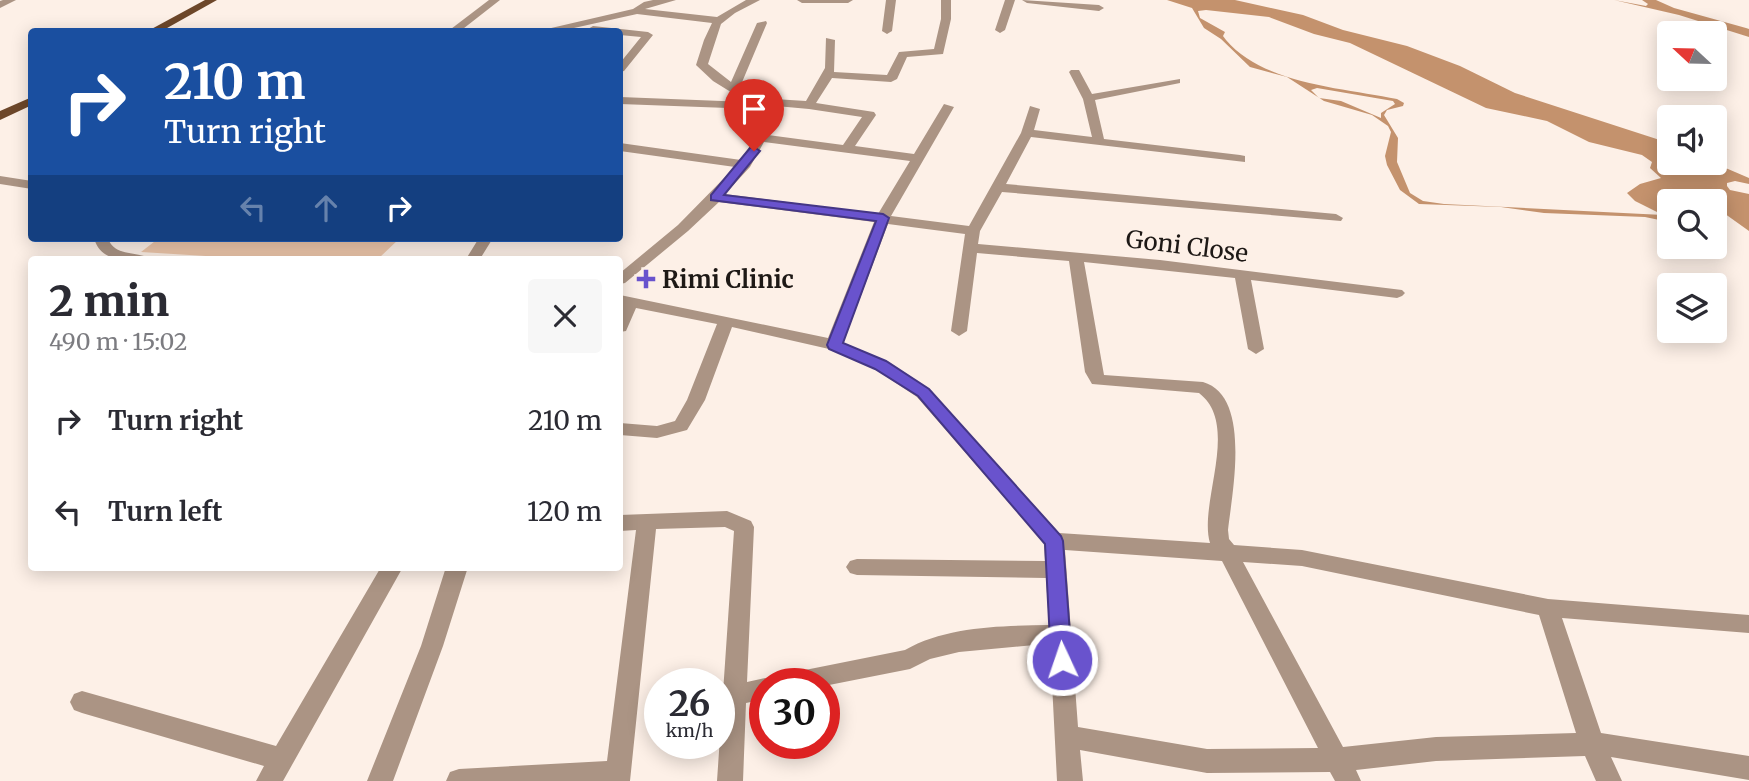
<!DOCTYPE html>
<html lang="en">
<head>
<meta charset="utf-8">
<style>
  :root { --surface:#fff; --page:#f7f7f7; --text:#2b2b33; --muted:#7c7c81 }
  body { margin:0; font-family:Merriweather,serif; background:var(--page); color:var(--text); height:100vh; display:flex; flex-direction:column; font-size:26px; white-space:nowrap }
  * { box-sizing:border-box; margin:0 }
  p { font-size:23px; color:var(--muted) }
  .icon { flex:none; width:38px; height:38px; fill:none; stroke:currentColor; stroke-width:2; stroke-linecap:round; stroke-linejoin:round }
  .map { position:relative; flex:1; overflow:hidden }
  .side { position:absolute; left:28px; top:256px; width:595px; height:315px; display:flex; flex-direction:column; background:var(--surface); border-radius:7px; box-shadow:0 4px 18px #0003 }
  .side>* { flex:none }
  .banner { position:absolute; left:28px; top:28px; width:595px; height:214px; border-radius:7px; box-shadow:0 4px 18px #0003; background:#1a4fa0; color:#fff; overflow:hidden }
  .needle { width:46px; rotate:292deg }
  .controls { position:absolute; left:1657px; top:21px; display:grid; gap:14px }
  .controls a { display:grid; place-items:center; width:70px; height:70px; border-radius:7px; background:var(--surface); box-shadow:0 4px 18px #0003; font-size:35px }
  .speed { position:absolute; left:644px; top:668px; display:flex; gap:14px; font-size:35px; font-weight:700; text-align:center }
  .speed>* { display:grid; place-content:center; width:91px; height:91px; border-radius:50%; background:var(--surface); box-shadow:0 4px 18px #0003; line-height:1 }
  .speed small { font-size:18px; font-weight:400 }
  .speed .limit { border:10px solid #d22; background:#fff; color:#111 }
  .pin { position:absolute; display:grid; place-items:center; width:60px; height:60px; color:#fff; margin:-72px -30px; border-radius:50% 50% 50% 0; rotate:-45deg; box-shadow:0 0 7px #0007 }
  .pin .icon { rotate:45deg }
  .me { position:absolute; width:77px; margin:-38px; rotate:357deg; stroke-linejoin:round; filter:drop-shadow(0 0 5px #0008) }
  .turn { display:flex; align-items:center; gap:24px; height:147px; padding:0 21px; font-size:32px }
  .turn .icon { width:91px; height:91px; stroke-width:2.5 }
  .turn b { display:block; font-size:49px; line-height:60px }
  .lanes { display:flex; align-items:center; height:66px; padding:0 21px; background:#0003; justify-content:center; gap:35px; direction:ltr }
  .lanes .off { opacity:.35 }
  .round { display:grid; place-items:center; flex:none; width:74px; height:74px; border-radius:7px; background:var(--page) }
  .head { display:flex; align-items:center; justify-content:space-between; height:119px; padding:0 21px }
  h1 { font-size:42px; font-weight:800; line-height:52px }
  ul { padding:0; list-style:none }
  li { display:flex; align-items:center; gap:21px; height:91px; padding:0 21px }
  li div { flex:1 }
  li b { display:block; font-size:26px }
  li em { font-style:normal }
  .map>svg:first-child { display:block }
</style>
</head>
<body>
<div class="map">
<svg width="1749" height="781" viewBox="0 0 1749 781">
  <rect width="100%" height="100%" fill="#fdf0e7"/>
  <path fill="#ecc6aa" d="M159,238H400L378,259H254L141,252Z"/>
  <path fill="#c4926d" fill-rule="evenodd" d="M1167,0H1235L1303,15L1343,30L1407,46L1460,66L1515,93L1669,143L1670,163H1714L1749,178V184L1735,181L1727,183V186L1730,190L1749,194V231L1721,211L1711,195L1690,189L1664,197L1663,203L1669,210V222L1645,217L1544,213L1501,207L1419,204L1400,190L1387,165L1385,156L1391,132L1388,126L1372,115L1324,101L1287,77L1250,67L1221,39L1204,28L1192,8ZM1206,10L1269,17L1314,34L1350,43L1486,108L1547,121L1589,142L1642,155L1652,162L1650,168L1661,178L1640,184L1627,193L1635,201L1663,215L1444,204L1423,201L1410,193L1397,162L1398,138L1384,115L1387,110L1403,106L1404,103L1397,99C1343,88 1263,84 1226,40L1223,36L1225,32L1200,18L1198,11ZM1317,88L1393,101L1395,104L1381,113V118L1341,101L1319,98L1311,90Z
    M1614,0L1646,6L1648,4L1642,0H1656L1674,8L1746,28L1749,29V37L1679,15Z"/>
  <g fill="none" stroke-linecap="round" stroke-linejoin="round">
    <path fill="#ab9484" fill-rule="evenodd" d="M3,0H16L0,8V1Z
      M489,0H500L459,32H447Z
      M653,0H676L645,9L717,17L746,0H760L735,13L721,24L708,64L731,82L757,23L766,21L767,23L740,87L756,98L806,101L825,68L826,38L835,40L834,72L887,75L899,52L934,49L941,19V0H951V19L943,54L907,57L897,79L891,82L832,78L816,103L874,112L876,115L855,146L914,154L944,104L954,107L891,216L969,226L1021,133L1030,106L1040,109L1034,130L1092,137L1083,99L1069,72L1071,70H1079L1092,94L1180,79V83L1095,100L1104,139L1240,155L1245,156V162L1031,137L1006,184L1336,214L1343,218L1341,221L1002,192L980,231L978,244L1160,260L1402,290L1405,293L1402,296L1397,298L1251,280L1264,349L1256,354L1248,349L1235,278L1084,262L1104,375L1203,382C1252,396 1232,493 1228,530L1229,539L1234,545L1302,550L1548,599L1749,615V633L1562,618L1601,733L1749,756V780L1611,757L1622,781H1596L1585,756L1436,761L1356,770L1361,781H1335L1330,772L1207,773L1080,750L1083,781H1057L1050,644H1045L959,652L930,659L910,669L824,686V684H765V699L746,703L743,781H717L734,531L725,527L656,529L630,781H446L450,772L459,769L607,761L636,530L620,531V515L727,511L751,521L754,527L747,682L765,678L774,682L777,677L785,674L905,650C947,626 1002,626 1049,625L1046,578L857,575L850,573L846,567L850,561L857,559L1045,561L1044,543L917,397L875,369L829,349L732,327L705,400L687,430L657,438L620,435V423L657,426L675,421L687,400L717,324L636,308L626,331L620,332L622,305L620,295L828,338L874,222L719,202L688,231L625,283L620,284V273L678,225L735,167L620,151V143L741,160C751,146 763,126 755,109L620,104V97L747,102L713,81L696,65L704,40L712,23L637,14L556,32H534L633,9L644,2ZM765,105L809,109L862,117L843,145L768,135L770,114ZM764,142L910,161L878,214L725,194L750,167ZM888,224L965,234L951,331L959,336L967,331L977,253L1069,261L1085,372L1092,384L1199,393C1241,425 1198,503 1210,543L1059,533L929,389L887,361L843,343ZM1065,550L1222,561L1318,748L1207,749L1078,727ZM1243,562L1302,566L1539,615L1576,733L1436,737L1343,747Z
      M797,0H853L848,3H802Z
      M886,0H896L892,31L887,34L882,31Z
      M1005,0H1015L1005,30L1000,33L995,30Z
      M1022,0L1099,5L1104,8L1099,11L1027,3Z
      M593,26L648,32L653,35L624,71L620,72V63L641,37L620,35V32L589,31L588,29Z
      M0,176L32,181V189L0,184Z
      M94,238H108C113,254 130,252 144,256L146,259C124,259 101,263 94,238Z
      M479,238H493L480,259H466Z
      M381,567H403L283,781H256L264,766L82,713L74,710L70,702L74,694L82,691L276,746Z
      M446,567H468L443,646L393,781H367L421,646Z"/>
    <path fill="#6d472a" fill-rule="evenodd" d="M205,0H217L160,32H146Z
      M32,97V105L0,120V111Z"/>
  </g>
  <path fill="#6953cd" stroke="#443685" stroke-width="2" d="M754,147L760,151L724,195L883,214L889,218L843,343L886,361L929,389L1061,536L1063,541L1072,660L1069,667L1062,670L1054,667L1051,660L1045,544L918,396L875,369L829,349L827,345L876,221L711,200V195L750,148Z"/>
  <path fill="#6953cd" stroke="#fdf0e7" stroke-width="2.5" d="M642.5 268.5h7v7h7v7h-7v7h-7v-7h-7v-7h7z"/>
  <g text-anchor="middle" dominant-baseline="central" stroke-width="6" stroke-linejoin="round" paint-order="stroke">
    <g font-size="24" fill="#1e1916" stroke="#fdf0e7">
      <text transform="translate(1187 246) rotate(7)">Goni Close</text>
    </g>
    <g font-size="24" font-weight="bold" fill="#1e1916" stroke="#fdf0e7" text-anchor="start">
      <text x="662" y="279">Rimi Clinic</text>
    </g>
  </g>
</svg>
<div class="controls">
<a><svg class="needle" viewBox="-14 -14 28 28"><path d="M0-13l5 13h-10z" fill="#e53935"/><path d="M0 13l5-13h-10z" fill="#7c7c81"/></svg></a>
<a><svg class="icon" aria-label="sound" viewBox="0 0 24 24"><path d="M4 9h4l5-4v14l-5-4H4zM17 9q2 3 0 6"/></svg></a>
<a><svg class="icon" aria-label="search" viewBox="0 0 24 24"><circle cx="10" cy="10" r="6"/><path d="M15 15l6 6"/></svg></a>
<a><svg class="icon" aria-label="layers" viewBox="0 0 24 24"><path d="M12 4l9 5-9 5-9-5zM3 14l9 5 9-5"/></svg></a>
</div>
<div class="speed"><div>26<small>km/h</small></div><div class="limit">30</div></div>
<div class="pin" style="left:754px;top:151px;background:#d93025"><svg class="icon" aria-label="arrive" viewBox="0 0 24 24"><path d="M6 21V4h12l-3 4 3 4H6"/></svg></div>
<svg class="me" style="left:1062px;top:660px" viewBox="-20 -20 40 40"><circle r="17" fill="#6953cd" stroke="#fff" stroke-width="3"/><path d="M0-11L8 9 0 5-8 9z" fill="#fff"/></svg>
<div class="banner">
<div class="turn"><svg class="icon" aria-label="right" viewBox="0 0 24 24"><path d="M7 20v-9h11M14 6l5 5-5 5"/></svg><div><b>210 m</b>Turn right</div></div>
<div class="lanes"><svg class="icon off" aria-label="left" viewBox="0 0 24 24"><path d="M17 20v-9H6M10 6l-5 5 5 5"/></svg><svg class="icon off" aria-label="ahead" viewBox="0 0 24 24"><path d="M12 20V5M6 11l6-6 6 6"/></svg><svg class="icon" aria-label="right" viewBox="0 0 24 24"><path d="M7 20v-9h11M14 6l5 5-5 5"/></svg></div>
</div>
<section class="side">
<div class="head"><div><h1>2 min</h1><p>490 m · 15:02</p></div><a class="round"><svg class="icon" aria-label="close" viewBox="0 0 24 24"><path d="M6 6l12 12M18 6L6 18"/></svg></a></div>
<ul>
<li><svg class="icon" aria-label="right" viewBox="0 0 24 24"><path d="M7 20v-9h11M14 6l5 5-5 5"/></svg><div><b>Turn right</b></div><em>210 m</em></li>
<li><svg class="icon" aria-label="left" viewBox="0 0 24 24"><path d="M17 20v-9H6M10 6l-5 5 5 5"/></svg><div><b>Turn left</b></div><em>120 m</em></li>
</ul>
</section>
</div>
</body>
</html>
